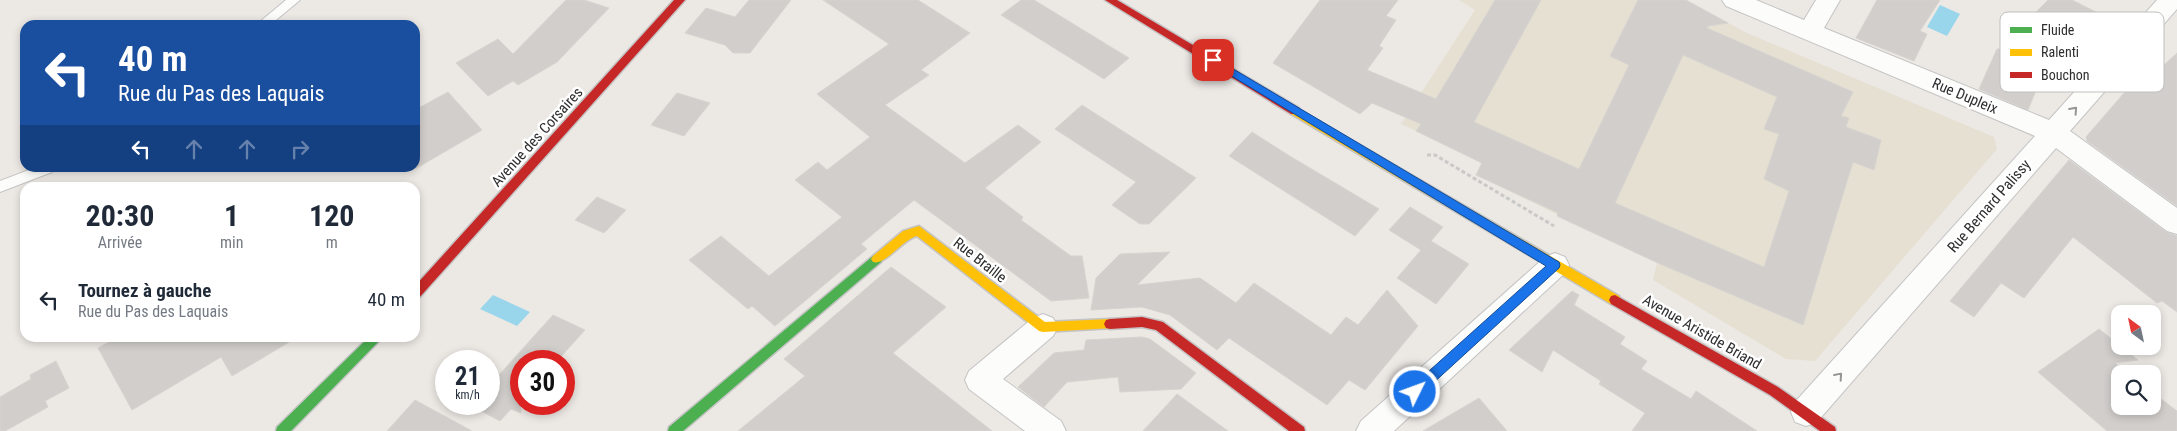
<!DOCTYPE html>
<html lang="fr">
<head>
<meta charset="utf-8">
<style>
  :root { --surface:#fff; --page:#f6f6f7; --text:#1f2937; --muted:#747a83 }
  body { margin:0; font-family:"Roboto Condensed",sans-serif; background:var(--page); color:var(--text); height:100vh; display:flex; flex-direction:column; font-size:19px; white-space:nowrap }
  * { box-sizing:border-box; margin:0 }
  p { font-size:16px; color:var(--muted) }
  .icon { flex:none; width:28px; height:28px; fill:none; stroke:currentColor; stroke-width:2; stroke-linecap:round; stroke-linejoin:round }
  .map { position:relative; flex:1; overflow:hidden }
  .drawer { position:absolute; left:20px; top:182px; width:400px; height:160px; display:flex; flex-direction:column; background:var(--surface); border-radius:15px; box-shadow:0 2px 8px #0003 }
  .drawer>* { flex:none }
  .top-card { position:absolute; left:20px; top:20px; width:400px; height:152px; border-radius:15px; box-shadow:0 2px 8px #0003; background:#1a4fa0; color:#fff; overflow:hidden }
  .needle { width:32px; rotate:327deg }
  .fabs { position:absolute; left:2111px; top:305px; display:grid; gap:10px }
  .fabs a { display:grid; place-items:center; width:50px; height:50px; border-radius:10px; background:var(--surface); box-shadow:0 2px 8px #0003; font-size:25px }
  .speed { position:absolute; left:435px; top:350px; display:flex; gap:10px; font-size:25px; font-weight:700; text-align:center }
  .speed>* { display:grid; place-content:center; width:65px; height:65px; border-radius:50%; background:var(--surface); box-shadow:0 2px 8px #0003; line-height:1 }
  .speed small { font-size:12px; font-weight:400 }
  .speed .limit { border:8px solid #d22; background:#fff; color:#111 }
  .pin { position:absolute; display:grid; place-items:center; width:42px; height:42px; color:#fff; margin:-21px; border-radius:10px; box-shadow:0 2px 8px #0006 }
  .me { position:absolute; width:55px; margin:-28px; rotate:48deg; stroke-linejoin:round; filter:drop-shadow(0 0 4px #0008) }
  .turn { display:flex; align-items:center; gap:18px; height:105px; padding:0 15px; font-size:22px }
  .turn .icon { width:65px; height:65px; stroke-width:2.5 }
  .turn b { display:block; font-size:35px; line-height:42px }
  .lanes { display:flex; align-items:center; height:48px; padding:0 15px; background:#0003; justify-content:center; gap:25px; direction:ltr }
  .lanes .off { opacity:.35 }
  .eta { display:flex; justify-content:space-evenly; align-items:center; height:85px; text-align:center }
  .eta b { font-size:30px; font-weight:700; line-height:35px }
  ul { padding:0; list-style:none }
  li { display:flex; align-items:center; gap:15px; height:65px; padding:0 15px }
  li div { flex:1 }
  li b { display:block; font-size:19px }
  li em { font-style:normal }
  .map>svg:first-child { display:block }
</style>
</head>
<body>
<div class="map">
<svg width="2177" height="431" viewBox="0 0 2177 431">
  <rect width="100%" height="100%" fill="#ece8e4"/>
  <path fill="#e6e0d3" d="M1459,0H1686L1747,33L1994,137L1997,149L1815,361L1786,359L1653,280L1657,263L1476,175L1482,161L1401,124L1475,10Z"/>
  <path fill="#99d6ec" d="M1940,5L1960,14L1947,36L1927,27Z
    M493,295L530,312L517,326L480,309Z"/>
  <path fill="#d1cecb" stroke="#d7d4d0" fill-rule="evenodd" d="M566,0H584L609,8L557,62L518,85L513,81L488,96L456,63L498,39L513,54Z
    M749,0H791L750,53H733L725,45L685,33L706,8L735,17Z
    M823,0H918L970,33L921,70L929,75L885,105L965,163L1018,125L1041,142L985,188L1023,217L1021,220L1071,256H1082L1089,298L1051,301L914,200L861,244L867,249L775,326L752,306L748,309L689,260L721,236L769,276L842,217L795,180L818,162L827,170L870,137L817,94L889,44Z
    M1021,0H1034L1129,58L1104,79L1001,15Z
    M1320,0H1398L1386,16L1396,20L1379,46L1383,48L1367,70L1436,99L1495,0H1541L1474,122L1579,169L1629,65L1610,56L1638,0H1686L1728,23L1708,26L1707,28L1853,92L1841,116L1849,118L1846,127L1881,140L1874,170L1853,162L1803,325L1658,263L1557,216L1558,213L1476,175L1482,163L1416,131L1421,124L1372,103L1360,114L1273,63ZM1683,55L1777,97L1764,129L1779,134L1764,179L1789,191L1764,267L1615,203Z
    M1877,0H1940L1920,31L1927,34L1914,61L1856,38Z
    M2048,0H2072L2106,17L2087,39L2079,34L2044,71L2028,110L1979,89L1997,49H2000Z
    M2177,53V206L2087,141L2086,137L2143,71L2152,76Z
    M448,92L482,130L415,169V110Z
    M677,93L710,103L684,136L651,125Z
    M1082,105L1196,178L1149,224H1140L1112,205L1136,182L1055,129Z
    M1252,132L1288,155L1379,209L1355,236L1229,156Z
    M2069,160L2166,232L2177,236V312L2162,301L2157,303L2073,237L2024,298L2001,283L1974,317L1950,301Z
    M597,197L626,210L604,233L575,220Z
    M1410,207L1443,227L1431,241L1469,264L1436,304L1397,278L1421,250L1389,230Z
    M1170,252L1137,285L1200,278L1236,303L1254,283L1331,335L1346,317L1358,325L1387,290L1418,326L1365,390L1349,380L1327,405L1229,338L1217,350L1170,315L1142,307L1091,310L1096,278L1120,254Z
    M891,267L946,307L893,353L992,431H738L805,376L784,359Z
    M1572,291L1579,295L1574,305L1625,337L1620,344L1647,361L1641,369L1691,399L1696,391L1757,431H1632L1645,413L1599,384L1601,381L1553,350L1542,372L1509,350Z
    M553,315L585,330L557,361H521V413L511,409L500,421L474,407L477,404H489V386Z
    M2099,329L2138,360L2115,363L2129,374H2120V406H2152V392L2177,411V431H2107L2038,372Z
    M1142,337L1150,339L1196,373L1181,389L1120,392L1118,377L1067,382L1044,407L1018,387L1054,353L1084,350L1086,340Z
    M116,338H296L232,376L221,357L132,410L98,348Z
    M56,361L69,388L45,401L48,407L5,431H0V397L31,379L30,375Z
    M1177,394L1228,431H1143Z
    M1479,398L1507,431H1423Z
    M415,400L472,431H387Z"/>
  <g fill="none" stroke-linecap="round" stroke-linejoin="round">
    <defs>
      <path id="lane" d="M286,0H300L270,25H256Z
        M34,168H54L52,172L0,192V181Z"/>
      <path id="street" d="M1722,0H1756L1804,20L1816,0H1840L1824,28L2049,120L2157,0H2177V9L2070,131L2177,208V234L2167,231L2056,148L1817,422L1806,426L1795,422L1791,412L1795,402L2035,136L1726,6Z
        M1555,253L1565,257L1569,265L1565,273L1394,431H1356L1361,421L1545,257Z
        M1043,314L1053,318L1058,327L1053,336L1003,379L1061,421L1066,431H1025L969,389L965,380L969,371L1033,318Z"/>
      <path id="fast" d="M877,254L881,256L883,259L881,262L683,431H668L669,427L873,256Z
        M368,338H382L291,431H276L277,427Z"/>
      <path id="slow" d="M1295,107L1619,296L1621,300L1619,304L1615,305L1611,304L1291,114L1290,111L1291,108Z
        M919,226L1045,322L1110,319L1114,320L1116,324L1114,328L1043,332L1039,331L917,236C903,239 885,266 873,262L871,259L873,256L903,231Z"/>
      <path id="jam" d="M674,0H685L419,298L415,299V286Z
        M1105,0H1117L1299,108L1300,111L1299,114H1291Z
        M1615,295L1778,387L1835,427L1836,431H1820L1770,395L1611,304L1609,300L1611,296Z
        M1142,317L1163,322L1304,427L1305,431H1289L1156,330L1142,327L1110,329L1106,328L1104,324L1106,320L1110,319Z"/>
    </defs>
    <use href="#lane" stroke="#c5c4c5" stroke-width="2"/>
    <use href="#street" stroke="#c5c4c5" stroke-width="2"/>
    <use href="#fast" stroke="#c5c4c5" stroke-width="3"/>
    <use href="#slow" stroke="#c5c4c5" stroke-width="3"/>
    <use href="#jam" stroke="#c5c4c5" stroke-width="3"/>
    <path stroke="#c9c9c8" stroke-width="3" stroke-dasharray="4 2.5" stroke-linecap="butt" d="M1427,155H1435L1554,226"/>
    <use href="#lane" fill="#fcfcfb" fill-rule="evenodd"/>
    <use href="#street" fill="#fcfcfb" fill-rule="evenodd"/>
    <use href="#fast" fill="#4caf50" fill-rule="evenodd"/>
    <use href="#slow" fill="#ffc107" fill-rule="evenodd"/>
    <use href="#jam" fill="#c62828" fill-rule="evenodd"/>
  </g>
  <defs><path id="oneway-chevron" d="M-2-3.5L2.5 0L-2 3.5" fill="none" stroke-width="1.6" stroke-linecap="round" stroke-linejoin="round" transform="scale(1.25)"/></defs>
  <g stroke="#959594">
    <use href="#oneway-chevron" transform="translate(2074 110) rotate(-48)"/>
    <use href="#oneway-chevron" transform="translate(1839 376) rotate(-49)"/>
  </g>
  <path fill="#1a73e8" stroke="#114b97" d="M1213,57L1559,262L1560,265L1559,268L1419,396L1415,398L1410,396L1409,392L1410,388L1546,266L1210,63V58Z"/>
  <g text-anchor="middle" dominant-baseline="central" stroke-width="5" stroke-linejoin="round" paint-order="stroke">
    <g font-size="15" fill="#2e2e2e" stroke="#fff">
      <text transform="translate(1965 96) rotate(23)">Rue Dupleix</text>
      <text transform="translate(537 137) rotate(-48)">Avenue des Corsaires</text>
      <text transform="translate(1989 206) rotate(-49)">Rue Bernard Palissy</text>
      <text transform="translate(980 260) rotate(38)">Rue Braille</text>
      <text transform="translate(1702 332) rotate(30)">Avenue Aristide Briand</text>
    </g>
  </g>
  <rect x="2000" y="12" width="164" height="80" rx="8" fill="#fff" stroke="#c0c0c0" stroke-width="1"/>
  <rect x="2010" y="27" width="22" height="6" fill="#4caf50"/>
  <rect x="2010" y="49" width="22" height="7" fill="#ffc107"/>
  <rect x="2010" y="72" width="22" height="6" fill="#c62828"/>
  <g font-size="14" fill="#2e2e2e">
    <text x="2041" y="35">Fluide</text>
    <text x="2041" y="57">Ralenti</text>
    <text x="2041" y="80">Bouchon</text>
  </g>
</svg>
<div class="fabs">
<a><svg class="needle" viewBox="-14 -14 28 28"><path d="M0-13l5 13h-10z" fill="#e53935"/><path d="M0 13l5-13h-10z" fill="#747a83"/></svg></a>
<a><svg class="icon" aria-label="search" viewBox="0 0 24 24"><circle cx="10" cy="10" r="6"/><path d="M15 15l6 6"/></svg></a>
</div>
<div class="speed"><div>21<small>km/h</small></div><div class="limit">30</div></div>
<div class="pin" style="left:1213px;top:60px;background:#d93025"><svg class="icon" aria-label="arrive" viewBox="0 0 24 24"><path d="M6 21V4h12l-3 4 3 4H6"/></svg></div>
<svg class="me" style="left:1415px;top:392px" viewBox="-20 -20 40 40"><circle r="17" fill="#1a73e8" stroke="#fff" stroke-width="3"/><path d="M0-11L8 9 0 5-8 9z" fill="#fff"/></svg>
<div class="top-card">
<div class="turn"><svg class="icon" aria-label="left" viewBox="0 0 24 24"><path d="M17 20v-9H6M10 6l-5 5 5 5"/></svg><div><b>40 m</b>Rue du Pas des Laquais</div></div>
<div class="lanes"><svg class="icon" aria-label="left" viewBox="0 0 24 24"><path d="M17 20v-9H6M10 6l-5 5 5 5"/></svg><svg class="icon off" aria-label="ahead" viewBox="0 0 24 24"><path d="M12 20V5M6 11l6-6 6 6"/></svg><svg class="icon off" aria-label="ahead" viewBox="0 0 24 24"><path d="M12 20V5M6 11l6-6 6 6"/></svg><svg class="icon off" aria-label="right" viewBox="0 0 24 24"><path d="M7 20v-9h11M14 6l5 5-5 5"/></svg></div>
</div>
<section class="drawer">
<div class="eta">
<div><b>20:30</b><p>Arrivée</p></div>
<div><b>1</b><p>min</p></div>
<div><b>120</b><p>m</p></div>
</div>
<ul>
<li><svg class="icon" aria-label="left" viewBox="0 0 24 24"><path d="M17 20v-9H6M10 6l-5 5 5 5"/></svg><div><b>Tournez à gauche</b><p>Rue du Pas des Laquais</p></div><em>40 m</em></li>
</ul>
</section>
</div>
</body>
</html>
